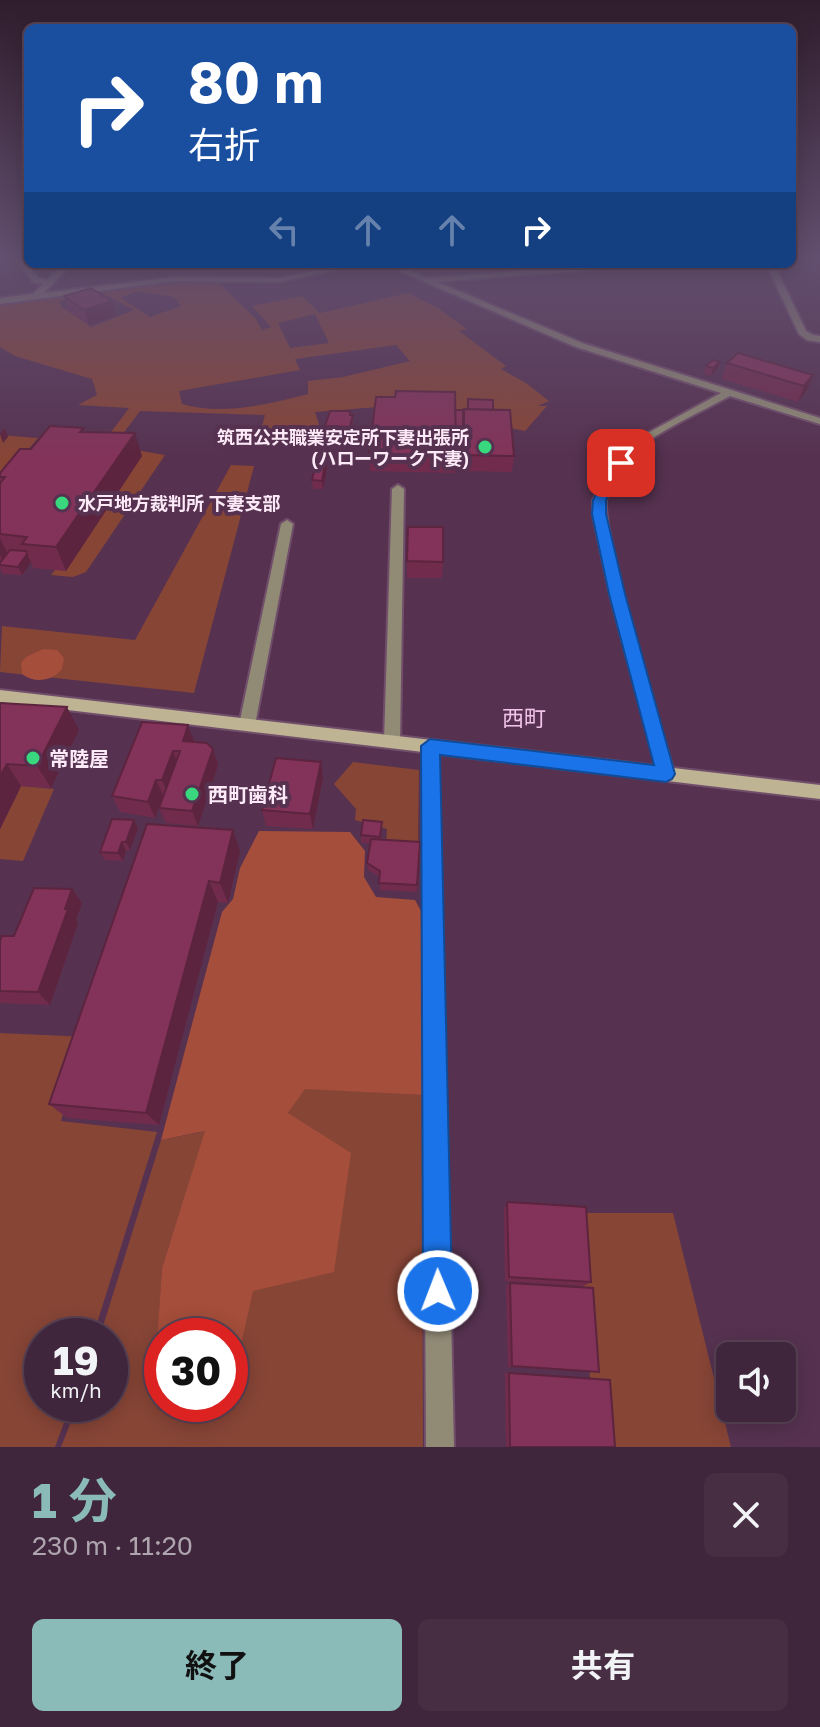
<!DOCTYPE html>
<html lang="ja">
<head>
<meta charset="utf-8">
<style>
  :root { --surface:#40263c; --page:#472e43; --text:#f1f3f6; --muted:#aea5af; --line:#594356; --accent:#8bbbb9 }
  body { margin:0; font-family:"Golos Text","Noto Sans JP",sans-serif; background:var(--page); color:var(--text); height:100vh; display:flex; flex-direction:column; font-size:30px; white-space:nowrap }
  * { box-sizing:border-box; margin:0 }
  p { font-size:26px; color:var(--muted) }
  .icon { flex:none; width:44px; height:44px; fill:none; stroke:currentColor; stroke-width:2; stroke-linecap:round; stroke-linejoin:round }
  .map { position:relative; height:1447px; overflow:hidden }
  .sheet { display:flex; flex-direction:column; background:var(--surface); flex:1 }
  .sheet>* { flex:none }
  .guide { position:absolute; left:24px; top:24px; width:772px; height:244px; border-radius:12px; box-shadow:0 4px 20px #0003,0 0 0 2px var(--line); background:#1a4fa0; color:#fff; overflow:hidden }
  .tools { position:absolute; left:716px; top:1342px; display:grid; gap:16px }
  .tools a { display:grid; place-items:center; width:80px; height:80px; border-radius:12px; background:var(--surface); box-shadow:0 4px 20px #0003,0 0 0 2px var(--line); font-size:40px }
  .speed { position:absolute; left:24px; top:1318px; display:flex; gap:16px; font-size:40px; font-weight:700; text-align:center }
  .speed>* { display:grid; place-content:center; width:104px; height:104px; border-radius:50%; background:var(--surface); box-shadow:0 4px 20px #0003,0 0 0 2px var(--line); line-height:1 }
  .speed small { font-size:20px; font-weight:400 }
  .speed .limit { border:12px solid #d22; background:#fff; color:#111 }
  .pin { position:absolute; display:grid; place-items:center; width:68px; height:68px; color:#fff; margin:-34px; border-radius:16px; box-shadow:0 4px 12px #0006 }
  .me { position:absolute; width:88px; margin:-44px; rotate:359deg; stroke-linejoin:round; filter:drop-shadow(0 0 6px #0008) }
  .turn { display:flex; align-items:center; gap:28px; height:168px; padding:0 32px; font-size:36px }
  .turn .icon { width:104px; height:104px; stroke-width:2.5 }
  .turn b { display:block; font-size:56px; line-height:68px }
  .lanes { display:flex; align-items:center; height:76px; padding:0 32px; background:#0003; justify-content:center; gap:40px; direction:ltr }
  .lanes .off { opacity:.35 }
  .round { display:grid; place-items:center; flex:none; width:84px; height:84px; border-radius:12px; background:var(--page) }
  .summary { display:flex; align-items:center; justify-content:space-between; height:136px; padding:0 32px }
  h1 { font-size:48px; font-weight:700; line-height:60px; color:var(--accent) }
  .action { display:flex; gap:16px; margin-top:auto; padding:16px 32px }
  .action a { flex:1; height:92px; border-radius:12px; background:var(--accent); color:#111; font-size:32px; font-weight:700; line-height:92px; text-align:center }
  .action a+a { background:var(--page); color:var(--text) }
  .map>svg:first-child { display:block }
</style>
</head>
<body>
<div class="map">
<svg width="820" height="1447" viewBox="0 0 820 1447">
  <rect width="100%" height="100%" fill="#563250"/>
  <path fill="#874536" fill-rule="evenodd" d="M175,280L218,282L256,319L262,330L271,327L252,306L302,296L320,313L408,293L438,308L467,329L459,331L506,366L501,369L526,383L549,401L538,406H547L525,431L468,419L427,403L315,412L323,437L258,441L265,415L140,411L119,439H106L129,408L78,405L97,395L92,379L15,356L0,347V304L81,291L77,296L59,301L62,307L91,327L134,310L96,290L153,283L158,286ZM137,291L174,297L181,306L150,317L121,298ZM315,314L329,343L290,348L278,323ZM396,345L410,361L343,377L308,381V394C270,404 221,416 182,404L179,391L300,370L295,359Z
    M0,435L38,438L0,483Z
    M136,450L165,455L86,572L73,577L51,575L55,570H66L141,456Z
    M231,465L254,466L194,693L0,672L2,626L135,640Z
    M353,762L419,770L418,847L386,845L387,829L355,820L356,809L334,784Z
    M21,786L54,789L23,861L0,859V829Z
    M0,1033L87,1037L61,1121L157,1132L93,1336H42V1404H71L55,1447H0Z
    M305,1088L422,1095L423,1447H61L78,1404H110V1336H100L161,1140L206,1131L162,1268L155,1385L162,1384V1404H230V1376L234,1375L288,1113Z
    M579,1213H673L731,1447H606L590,1378Z"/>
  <path fill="#a44e3b" d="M43,649L57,650L64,658L62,669C52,681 35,684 22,674L21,663L26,657Z
    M259,831L350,832L365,851L364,877L376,897L415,900L422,913V1095L305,1089L288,1113L351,1153L334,1272L253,1291L234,1376H230V1336H162V1384L154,1385L162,1268L205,1131L161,1140L222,912L233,899L240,868Z"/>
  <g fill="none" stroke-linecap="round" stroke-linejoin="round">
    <defs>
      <path id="street" d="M11,255H19L39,278L47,280L63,264H72L44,293L175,277L279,278L349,264H366L279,282L175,281L0,304V298L33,294L43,284L33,282Z
        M820,255V258L792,260V256Z
        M383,264H394L427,278L611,264H647L643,266L437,282L582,343L820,418V424L730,396C702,411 671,425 645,443C629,454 614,480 607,497C597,520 664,736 674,774L672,779H660L658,774L610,594L593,514V500L617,461L635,440L721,393L576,347Z
        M766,264H774L806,331L813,335L820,336V342L807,340L799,334Z
        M398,485L404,489L400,742L398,747H386L384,742L392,489Z
        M287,520L293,524L255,725L253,729H241L239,725L281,524Z
        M430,740L436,741L438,746L454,1447H426L422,746L424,741Z"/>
      <path id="secondary" d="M0,690L820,785V799L0,702Z"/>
    </defs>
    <use href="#street" stroke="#714f6b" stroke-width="4"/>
    <use href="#secondary" stroke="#714f6b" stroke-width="4"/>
    <use href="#street" fill="#918b76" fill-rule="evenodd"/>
    <use href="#secondary" fill="#beb493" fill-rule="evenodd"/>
  </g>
  <path fill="#712c4d" d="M815,255H820V268L812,261Z
    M64,296L112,301L116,316L89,325L68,311Z
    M727,363L813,375L807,390L798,402L722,379Z
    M706,366L717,370L711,376L704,374Z
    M468,399L493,410L514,456L512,472L463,471V439H456L455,473L370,471L369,455L455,410L467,409Z
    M350,411L353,423L351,435L326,434L325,426Z
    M86,432L142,456L66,571L33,568L31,562L22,575L3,574L0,568V473L31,449Z
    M318,434V442L317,448L299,447L298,439Z
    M326,459L327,467L323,489H313L312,480Z
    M407,561L443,562L442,578H407Z
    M0,703L79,730L51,788L21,786L0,829Z
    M142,722L213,749L218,765L198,826L166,823L159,808L163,795L155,818L120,812L112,796Z
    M321,762L323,778L313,829L266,826L262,810Z
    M382,822L381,839L420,842L417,892L380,890V877L368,870L367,863L370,843H361V835Z
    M147,824L240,851L228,903L218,902L159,1125L67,1118L49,1104Z
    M138,828L130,850H126L123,861L105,860L100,852Z
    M82,903L76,920L78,923L50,1005L0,1003V941L14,936Z
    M507,1202L591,1282L584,1286L505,1281L504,1209Z
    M510,1283L592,1372L508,1367L506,1286Z
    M505,1373L610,1380L615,1447H508L506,1446Z"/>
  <path fill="#5c243e" d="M112,301L116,316L89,325L84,310Z
    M720,362L717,370L711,376L713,368Z
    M813,375L807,390L798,402L804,386Z
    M5,428L8,437L3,443L0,434Z
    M135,433L142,456L66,571L56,547Z
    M326,459L327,467L323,489L322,481Z
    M0,538L10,558L5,564L0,555Z
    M27,554L31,562L22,575L18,567Z
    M67,707L79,730L51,788L37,766Z
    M188,725L194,741H183Z
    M213,749L218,765L198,826L192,811Z
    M173,751L179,767L169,796L162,780Z
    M321,762L323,778L313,829L310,814Z
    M7,764L21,786L0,829V776Z
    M156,780L163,795L155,818L148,802Z
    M134,820L138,828L130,850L126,842Z
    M233,830L240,851L228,903L220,883Z
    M122,842L126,850L123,861L118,853Z
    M209,881L218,902L159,1125L146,1113Z
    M72,889L82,903L76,920L78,923L50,1005L38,992Z"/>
  <path fill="#833359" stroke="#5c243e" stroke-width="2" d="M91,288L112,301L84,310L64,296Z
    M738,353L813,375L804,386L727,363Z
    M713,360L720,362L713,368L706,366Z
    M396,391L455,392L456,456L369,455L376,397H395Z
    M468,399L493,400V410L468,409Z
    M464,409L510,410L514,456L464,455Z
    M455,410H463V431H456Z
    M330,411H350V415H353L350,427L325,426Z
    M50,426L84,428L80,432L135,433L56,547L22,544L27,537L0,534V483L5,477H0V473L20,449H31Z
    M300,433L318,434L316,439H298Z
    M317,459H326L322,481L312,480Z
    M408,527H443V562L407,561Z
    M10,550L26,551L27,554L18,567L0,565V563Z
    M0,703L67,707L37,766L7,764L0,776Z
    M142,722L188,725L183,741L207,743L213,749L192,811L159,808L180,751H173L162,780H156L148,802L112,796Z
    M276,758L321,762L310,814L262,810Z
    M112,819L134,820L126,842H122L118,853L100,852Z
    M363,820L382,822L380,837L361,835Z
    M147,824L233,830L220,883L209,881L146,1113L49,1104Z
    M371,839L420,842L417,885L379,883L380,871L367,863Z
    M34,888L72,889L65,909H68L38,992L0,991V941L2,936H14Z
    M507,1202L586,1207L591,1282L509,1277Z
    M510,1283L593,1288L599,1372L512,1366Z
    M509,1373L610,1380L615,1447H510Z"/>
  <linearGradient id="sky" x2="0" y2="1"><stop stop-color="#2f1c2c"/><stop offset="0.56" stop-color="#624f6f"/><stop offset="1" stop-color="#624f6f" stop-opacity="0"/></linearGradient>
  <rect width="820" height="457" fill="url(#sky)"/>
  <path fill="#1a73e8" stroke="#114b97" stroke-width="2" d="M621,459L627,463L606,500V514L625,594L675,774L672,779L666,782L440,755L452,1291L448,1302L438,1306L427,1302L423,1291L421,746L430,739L654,765L609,594L592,514L593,500L614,463Z"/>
  <g fill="#39d87f" stroke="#563250" stroke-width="3">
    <circle cx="485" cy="447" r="8"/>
    <circle cx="62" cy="503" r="8"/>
    <circle cx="33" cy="758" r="8"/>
    <circle cx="192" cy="794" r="8"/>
  </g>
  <g text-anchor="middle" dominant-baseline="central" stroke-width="8" stroke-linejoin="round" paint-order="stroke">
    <g font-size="18" font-weight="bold" fill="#fdeaf8" stroke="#563250" text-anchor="end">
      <text x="469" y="437">筑西公共職業安定所下妻出張所<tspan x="469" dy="21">(ハローワーク下妻)</tspan></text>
      <text x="78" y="503" text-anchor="start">水戸地方裁判所 下妻支部</text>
    </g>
    <g font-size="20" font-weight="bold" fill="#fdeaf8" stroke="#563250" text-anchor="start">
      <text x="49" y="758">常陸屋</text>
      <text x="208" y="794">西町歯科</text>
    </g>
    <g font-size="22" fill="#f1c4e7" stroke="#563250">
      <text x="524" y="717">西町</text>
    </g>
  </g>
</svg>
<div class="tools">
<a><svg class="icon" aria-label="sound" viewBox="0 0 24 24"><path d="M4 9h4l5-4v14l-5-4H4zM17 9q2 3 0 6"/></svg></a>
</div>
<div class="speed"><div>19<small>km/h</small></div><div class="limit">30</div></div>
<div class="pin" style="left:621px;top:463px;background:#d93025"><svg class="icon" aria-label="arrive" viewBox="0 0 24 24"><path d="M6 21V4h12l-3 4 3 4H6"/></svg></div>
<svg class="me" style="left:438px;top:1291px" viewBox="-20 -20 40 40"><circle r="17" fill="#1a73e8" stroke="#fff" stroke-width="3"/><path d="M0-11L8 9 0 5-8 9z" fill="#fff"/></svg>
<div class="guide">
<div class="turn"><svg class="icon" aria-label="right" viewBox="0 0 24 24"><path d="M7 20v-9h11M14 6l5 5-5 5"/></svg><div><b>80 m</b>右折</div></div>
<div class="lanes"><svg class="icon off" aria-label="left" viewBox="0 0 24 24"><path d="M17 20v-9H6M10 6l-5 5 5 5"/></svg><svg class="icon off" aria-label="ahead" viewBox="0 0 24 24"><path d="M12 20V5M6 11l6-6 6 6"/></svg><svg class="icon off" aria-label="ahead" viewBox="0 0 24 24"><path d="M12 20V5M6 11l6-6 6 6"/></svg><svg class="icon" aria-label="right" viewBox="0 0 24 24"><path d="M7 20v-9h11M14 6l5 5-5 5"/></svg></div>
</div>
</div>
<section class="sheet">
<div class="summary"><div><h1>1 分</h1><p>230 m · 11:20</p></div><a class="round"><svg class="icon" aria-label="close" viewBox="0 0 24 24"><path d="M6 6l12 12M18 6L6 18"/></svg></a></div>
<div class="action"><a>終了</a><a>共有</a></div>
</section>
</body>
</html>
